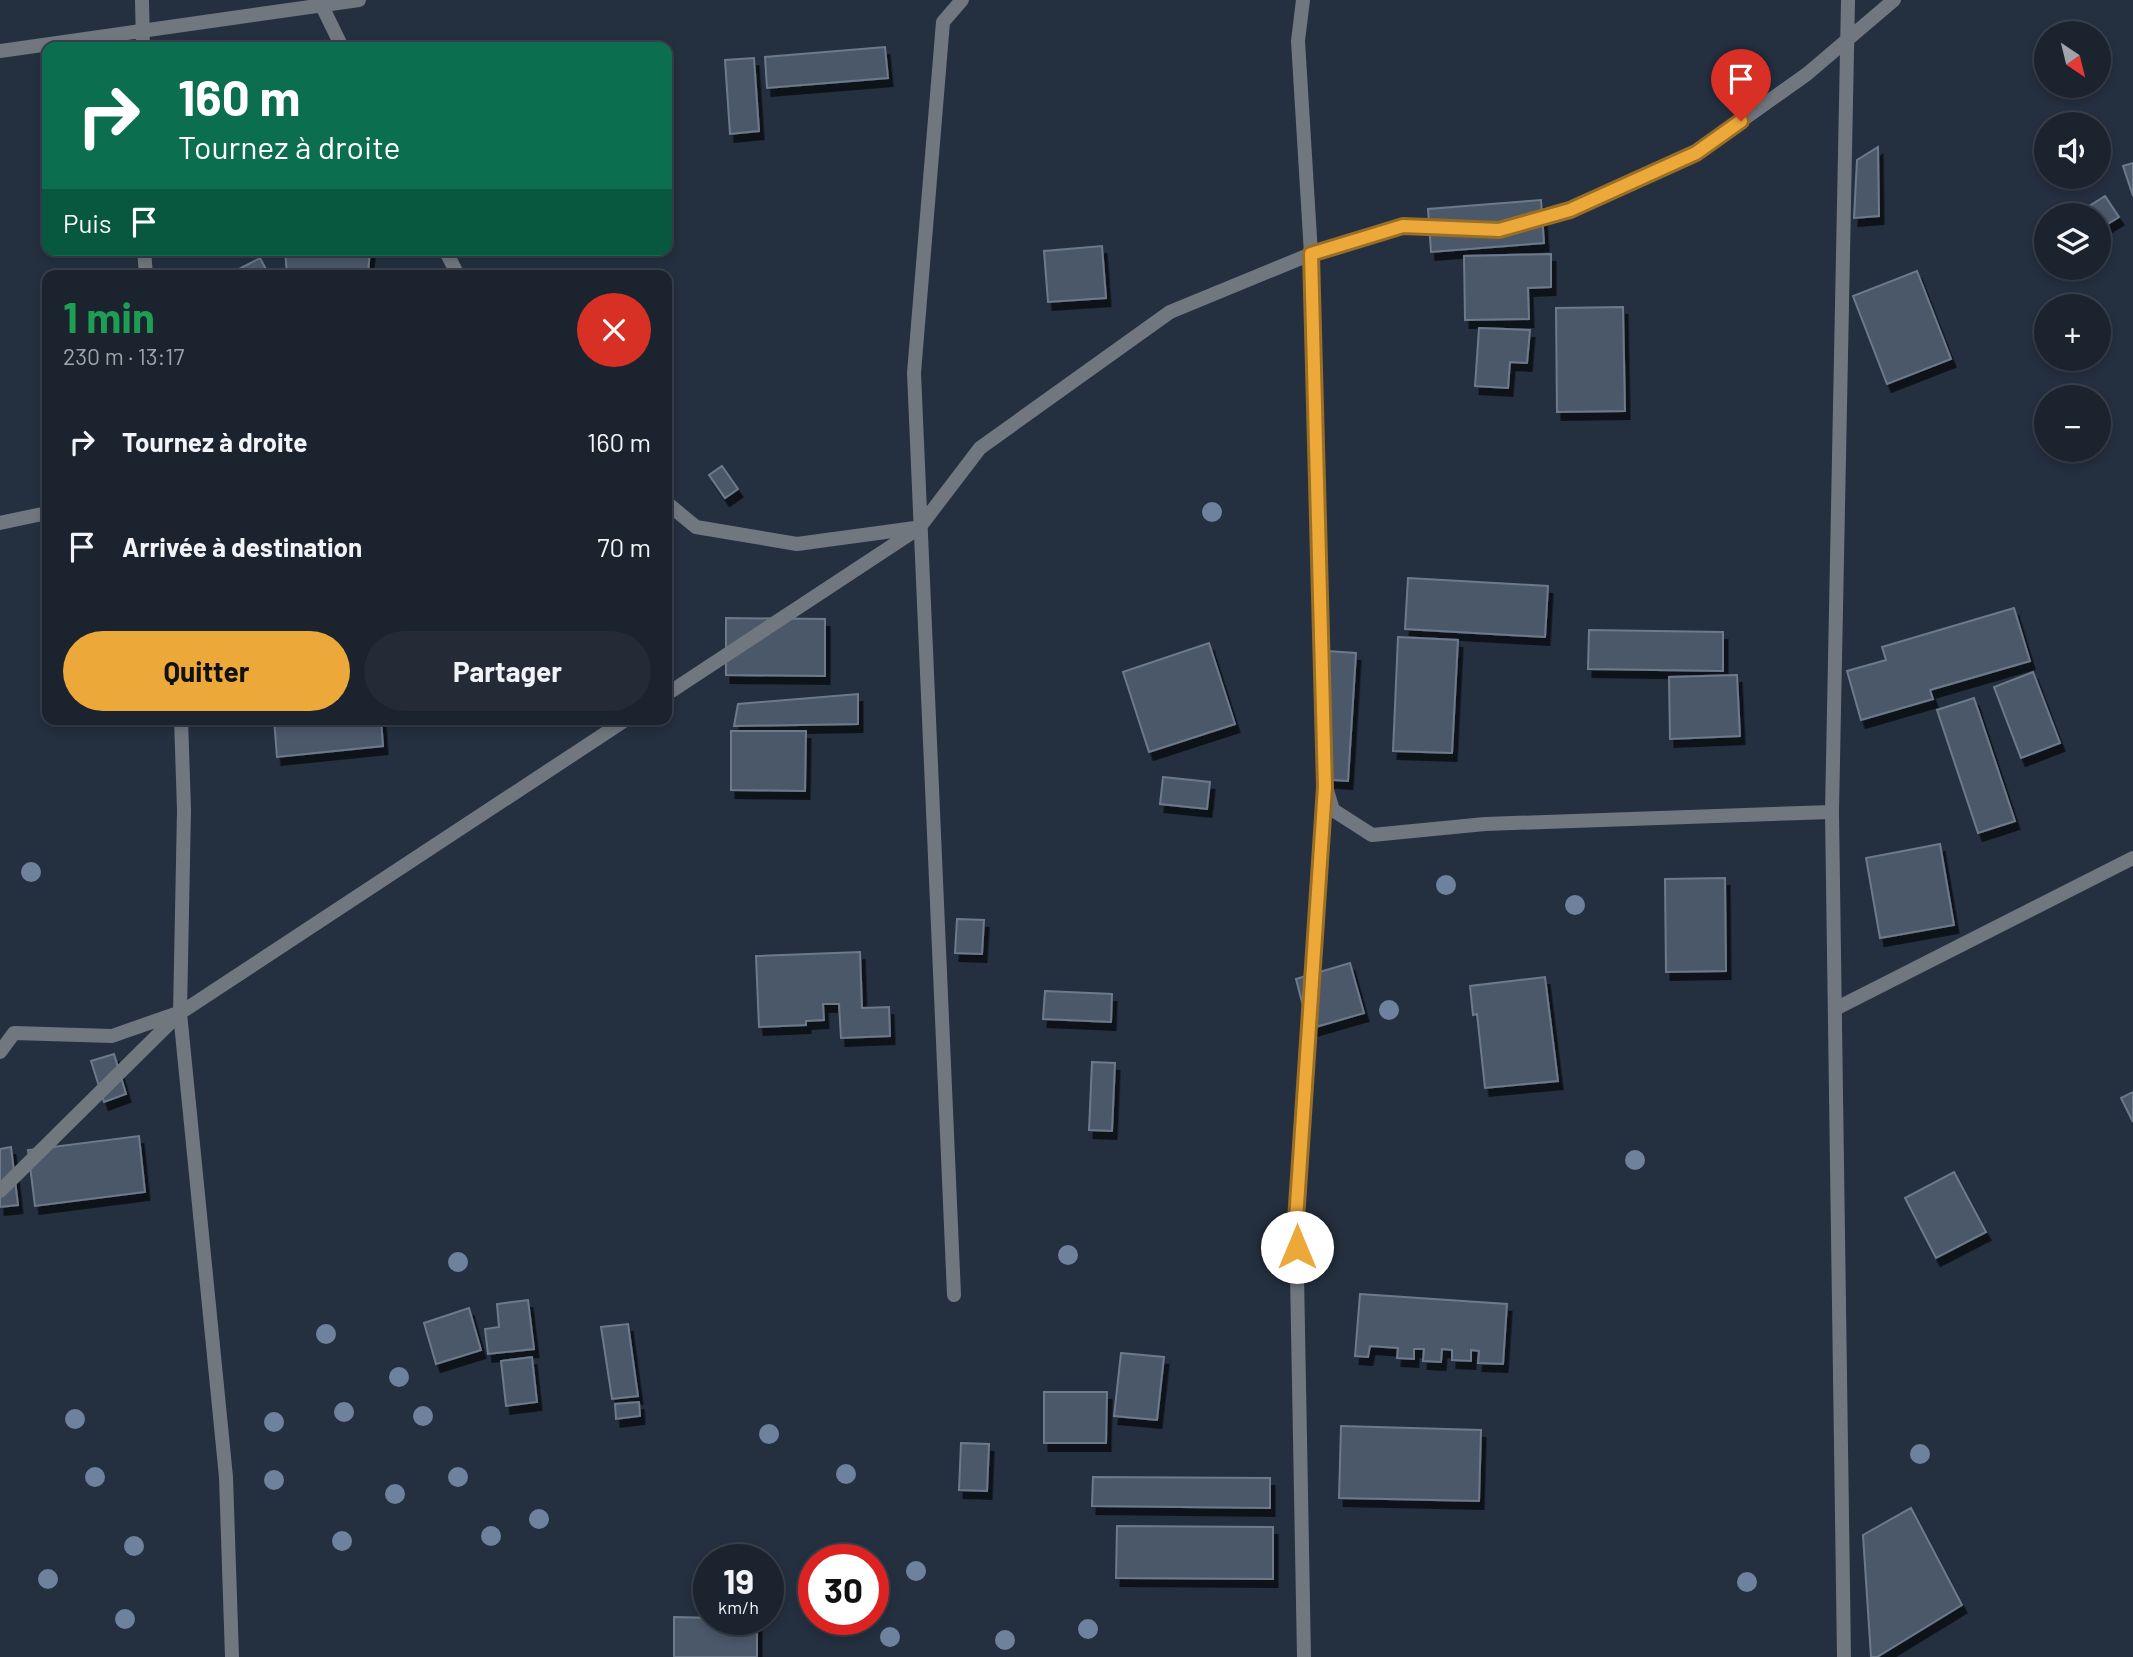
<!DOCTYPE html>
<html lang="fr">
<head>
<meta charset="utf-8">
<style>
  :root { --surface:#1b232f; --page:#242b37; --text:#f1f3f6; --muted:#a0a4aa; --line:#39404b; --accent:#eca93a }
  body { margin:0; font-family:Barlow,sans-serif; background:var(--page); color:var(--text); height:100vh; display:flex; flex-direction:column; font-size:26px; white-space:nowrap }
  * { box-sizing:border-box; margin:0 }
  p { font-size:23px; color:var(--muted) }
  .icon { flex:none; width:38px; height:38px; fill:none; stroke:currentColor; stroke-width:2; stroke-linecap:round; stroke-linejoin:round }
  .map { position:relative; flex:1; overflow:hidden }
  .drawer { position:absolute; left:42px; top:270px; width:630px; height:455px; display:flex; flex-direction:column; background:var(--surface); border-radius:14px; box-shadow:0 4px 10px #0003,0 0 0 2px var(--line) }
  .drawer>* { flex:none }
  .hud { position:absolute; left:42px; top:42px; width:630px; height:214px; border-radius:14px; box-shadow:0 4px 10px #0003,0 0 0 2px var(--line); background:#0b6e4f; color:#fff; overflow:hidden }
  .needle { width:46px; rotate:145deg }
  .tools { position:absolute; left:2034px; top:21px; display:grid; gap:14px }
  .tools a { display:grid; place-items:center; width:77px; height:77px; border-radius:50%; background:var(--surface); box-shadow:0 4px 10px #0003,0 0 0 2px var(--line); font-size:35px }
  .speed { position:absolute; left:693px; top:1544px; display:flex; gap:14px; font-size:35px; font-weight:700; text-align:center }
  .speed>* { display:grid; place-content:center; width:91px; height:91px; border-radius:50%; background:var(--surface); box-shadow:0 4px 10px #0003,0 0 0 2px var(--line); line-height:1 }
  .speed small { font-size:18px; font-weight:400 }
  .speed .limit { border:10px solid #d22; background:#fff; color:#111 }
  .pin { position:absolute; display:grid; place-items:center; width:60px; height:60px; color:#fff; margin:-72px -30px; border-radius:50% 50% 50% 0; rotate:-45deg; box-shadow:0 0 7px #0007 }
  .pin .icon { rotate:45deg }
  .me { position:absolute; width:77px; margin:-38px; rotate:0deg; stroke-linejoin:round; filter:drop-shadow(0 0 5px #0008) }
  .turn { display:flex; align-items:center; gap:24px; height:147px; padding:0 21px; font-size:32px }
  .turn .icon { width:91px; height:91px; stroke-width:2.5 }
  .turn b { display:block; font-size:49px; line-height:60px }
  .then { display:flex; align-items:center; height:66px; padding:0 21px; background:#0003; gap:14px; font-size:26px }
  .round { display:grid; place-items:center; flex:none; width:74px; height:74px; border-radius:37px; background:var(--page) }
  .overview { display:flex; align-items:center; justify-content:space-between; height:119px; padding:0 21px }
  h1 { font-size:42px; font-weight:700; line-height:52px; color:#1e9e55 }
  .cta { display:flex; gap:14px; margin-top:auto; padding:14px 21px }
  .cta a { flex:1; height:80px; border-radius:42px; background:var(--accent); color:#111; font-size:28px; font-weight:700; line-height:80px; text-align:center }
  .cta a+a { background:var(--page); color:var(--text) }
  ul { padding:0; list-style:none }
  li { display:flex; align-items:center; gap:21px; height:105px; padding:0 21px }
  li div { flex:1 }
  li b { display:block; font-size:26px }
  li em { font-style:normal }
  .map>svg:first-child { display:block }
</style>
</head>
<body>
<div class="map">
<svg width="2133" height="1657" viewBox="0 0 2133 1657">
  <defs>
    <filter id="shadow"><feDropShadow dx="4.5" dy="8" stdDeviation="0" flood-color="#0009"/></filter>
  </defs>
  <rect width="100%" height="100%" fill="#242f3f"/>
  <path fill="#4b5869" stroke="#6c7a8c" stroke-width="2" filter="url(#shadow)" d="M885,47L888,78L767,88L765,57Z
    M754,58L759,131L730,134L725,60Z
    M1878,147L1879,216L1854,218L1857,160Z
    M2133,163V196L2123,166Z
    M2105,196L2119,217L2098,230V215H2075Z
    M1541,200L1544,243L1431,252L1428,209Z
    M1102,246L1106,298L1048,302L1044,251Z
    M285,250H370L368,273L287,275Z
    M1551,254V287L1528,288L1529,319L1465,320L1464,256Z
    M260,258L269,275H242L239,269Z
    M1917,271L1951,359L1887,384L1853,296Z
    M1623,307L1625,411L1557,412L1556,308Z
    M1479,328L1530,330L1527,363L1510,362L1508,388L1475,386Z
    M722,466L738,489L725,498L709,475Z
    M1408,578L1548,586L1545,637L1405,629Z
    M2014,608L2030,661L1930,690L1933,699L1861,720L1847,671L1886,660L1882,647Z
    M726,618L825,619V676L726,675Z
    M1589,630L1723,632V671L1588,669Z
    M1398,637L1458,640L1452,753L1393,751Z
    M1209,643L1235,724L1149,752L1123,672Z
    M1327,651L1356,653L1348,781L1319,779Z
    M2033,672L2060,743L2021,758L1994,687Z
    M1737,675L1740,736L1670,739L1669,677Z
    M858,694V724L734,726L738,704Z
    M1974,698L2015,821L1978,833L1937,710Z
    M274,719H381L383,746L277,757Z
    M731,731H806L805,791L731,790Z
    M1163,777L1210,782L1207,809L1160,804Z
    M1940,844L1954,925L1880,938L1866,858Z
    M1725,878L1726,971L1666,972L1665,879Z
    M957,919L984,920L982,954L955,953Z
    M860,952L862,1008L889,1007L890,1036L841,1038L839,1004H823L824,1020L806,1021V1025L759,1027L756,956Z
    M1350,963L1364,1013L1309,1029L1296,979Z
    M1545,977L1558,1081L1485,1088L1477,1014L1473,1015L1470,986Z
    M1045,991L1112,994L1111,1022L1043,1019Z
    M114,1054L126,1094L104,1102L91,1061Z
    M1092,1062L1115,1063L1112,1131L1089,1130Z
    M2133,1092V1122L2121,1098Z
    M139,1136L145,1192L35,1206L28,1150Z
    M11,1147L18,1205L0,1207V1149Z
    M1954,1172L1986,1232L1936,1258L1905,1198Z
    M1360,1294L1507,1304L1503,1364L1478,1363L1479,1351L1471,1350V1361L1452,1360V1350L1442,1349L1441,1362L1423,1361L1424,1349H1414V1359L1397,1358L1398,1348L1370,1346L1368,1357L1355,1356Z
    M528,1300L534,1349L488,1354L485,1329L499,1327L497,1304Z
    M469,1308L481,1350L436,1364L424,1323Z
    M628,1324L638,1396L612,1399L601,1327Z
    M1121,1353L1164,1357L1157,1420L1114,1416Z
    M532,1357L537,1402L506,1406L501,1361Z
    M1044,1392H1107L1106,1443H1044Z
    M639,1402L640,1416L616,1419L615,1404Z
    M1341,1426L1481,1430L1479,1501L1339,1498Z
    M961,1443L989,1444L987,1491L959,1490Z
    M1093,1477L1270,1478V1508L1092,1506Z
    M1911,1508L1962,1605L1877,1657H1871L1863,1535Z
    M1117,1526L1273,1527V1579L1116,1578Z
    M674,1617L757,1619V1657H674Z"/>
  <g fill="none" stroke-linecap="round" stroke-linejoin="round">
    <path stroke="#71777f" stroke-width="14" d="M142,0L143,47
      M1303,0L1298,41L1311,254L1326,787L1333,810L1372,835L1485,824L1832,812
      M322,6L342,47
      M0,51L359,0
      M144,250L146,275
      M445,250L458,275
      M667,503L696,527L797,544L915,528
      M0,523L47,513
      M667,694L919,528L980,448L1170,312L1311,254L1403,226L1499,230L1570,210L1696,153L1807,74L1894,0
      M181,719L184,810L180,1013L226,1477L232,1657
      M1835,1009L2133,858
      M0,1052L14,1033L112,1036L175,1014
      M0,1191L180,1013L627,719
      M954,1295L914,373L943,22L962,0
      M1304,1657L1296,1220L1325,795
      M1844,1657L1832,812L1848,0"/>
  </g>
  <g fill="#6e829e">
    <circle cx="1212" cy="512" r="10"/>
    <circle cx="31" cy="872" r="10"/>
    <circle cx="1446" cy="885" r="10"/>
    <circle cx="1575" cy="905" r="10"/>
    <circle cx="1389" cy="1010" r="10"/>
    <circle cx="1635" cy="1160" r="10"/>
    <circle cx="1068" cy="1255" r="10"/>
    <circle cx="458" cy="1262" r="10"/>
    <circle cx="326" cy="1334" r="10"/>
    <circle cx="399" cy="1377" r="10"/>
    <circle cx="344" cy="1412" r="10"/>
    <circle cx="423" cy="1416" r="10"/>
    <circle cx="75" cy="1419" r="10"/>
    <circle cx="274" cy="1422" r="10"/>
    <circle cx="769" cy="1434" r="10"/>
    <circle cx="1920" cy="1454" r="10"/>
    <circle cx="846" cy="1474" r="10"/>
    <circle cx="95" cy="1477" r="10"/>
    <circle cx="458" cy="1477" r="10"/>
    <circle cx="274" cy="1480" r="10"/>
    <circle cx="395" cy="1494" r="10"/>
    <circle cx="539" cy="1519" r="10"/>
    <circle cx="491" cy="1536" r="10"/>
    <circle cx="342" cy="1541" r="10"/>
    <circle cx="134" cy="1546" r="10"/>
    <circle cx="916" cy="1571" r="10"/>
    <circle cx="48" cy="1579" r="10"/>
    <circle cx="1747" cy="1582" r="10"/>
    <circle cx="125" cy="1619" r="10"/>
    <circle cx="1088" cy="1629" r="10"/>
    <circle cx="890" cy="1637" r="10"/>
    <circle cx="1005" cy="1640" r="10"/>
  </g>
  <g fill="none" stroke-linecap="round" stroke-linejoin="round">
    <defs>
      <path id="route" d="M1297,1247L1296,1220L1325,787L1311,254L1403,226L1499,230L1570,210L1696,153L1741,121"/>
    </defs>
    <use href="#route" stroke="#996e26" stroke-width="18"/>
    <use href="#route" stroke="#eca93a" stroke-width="12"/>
  </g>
</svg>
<div class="tools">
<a><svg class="needle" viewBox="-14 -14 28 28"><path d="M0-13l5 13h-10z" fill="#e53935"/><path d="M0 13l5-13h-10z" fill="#a0a4aa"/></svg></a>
<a><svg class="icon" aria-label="sound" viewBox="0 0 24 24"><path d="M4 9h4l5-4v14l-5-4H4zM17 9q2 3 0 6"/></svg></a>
<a><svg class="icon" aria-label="layers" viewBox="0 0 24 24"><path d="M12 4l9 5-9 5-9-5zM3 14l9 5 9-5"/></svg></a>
<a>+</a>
<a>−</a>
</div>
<div class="speed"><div>19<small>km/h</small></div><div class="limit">30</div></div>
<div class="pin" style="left:1741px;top:121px;background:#d93025"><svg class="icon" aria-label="arrive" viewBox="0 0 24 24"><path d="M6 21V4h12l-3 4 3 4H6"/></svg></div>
<svg class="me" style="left:1297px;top:1247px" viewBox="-20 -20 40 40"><circle r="19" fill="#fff"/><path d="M0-13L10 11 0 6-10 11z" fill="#eca93a"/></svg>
<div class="hud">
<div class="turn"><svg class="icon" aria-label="right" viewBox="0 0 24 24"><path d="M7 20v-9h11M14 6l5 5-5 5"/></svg><div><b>160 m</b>Tournez à droite</div></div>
<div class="then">Puis<svg class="icon" aria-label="arrive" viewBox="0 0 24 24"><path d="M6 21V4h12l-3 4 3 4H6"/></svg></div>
</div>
<section class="drawer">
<div class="overview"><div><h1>1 min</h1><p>230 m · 13:17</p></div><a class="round" style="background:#d93025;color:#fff"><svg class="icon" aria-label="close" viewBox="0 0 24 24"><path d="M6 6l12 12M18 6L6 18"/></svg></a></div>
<ul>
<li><svg class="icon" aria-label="right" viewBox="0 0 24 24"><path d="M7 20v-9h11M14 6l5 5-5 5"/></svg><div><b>Tournez à droite</b></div><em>160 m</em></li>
<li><svg class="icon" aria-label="arrive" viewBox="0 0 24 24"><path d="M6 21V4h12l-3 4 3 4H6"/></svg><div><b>Arrivée à destination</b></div><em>70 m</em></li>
</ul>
<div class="cta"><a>Quitter</a><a>Partager</a></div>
</section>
</div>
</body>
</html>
